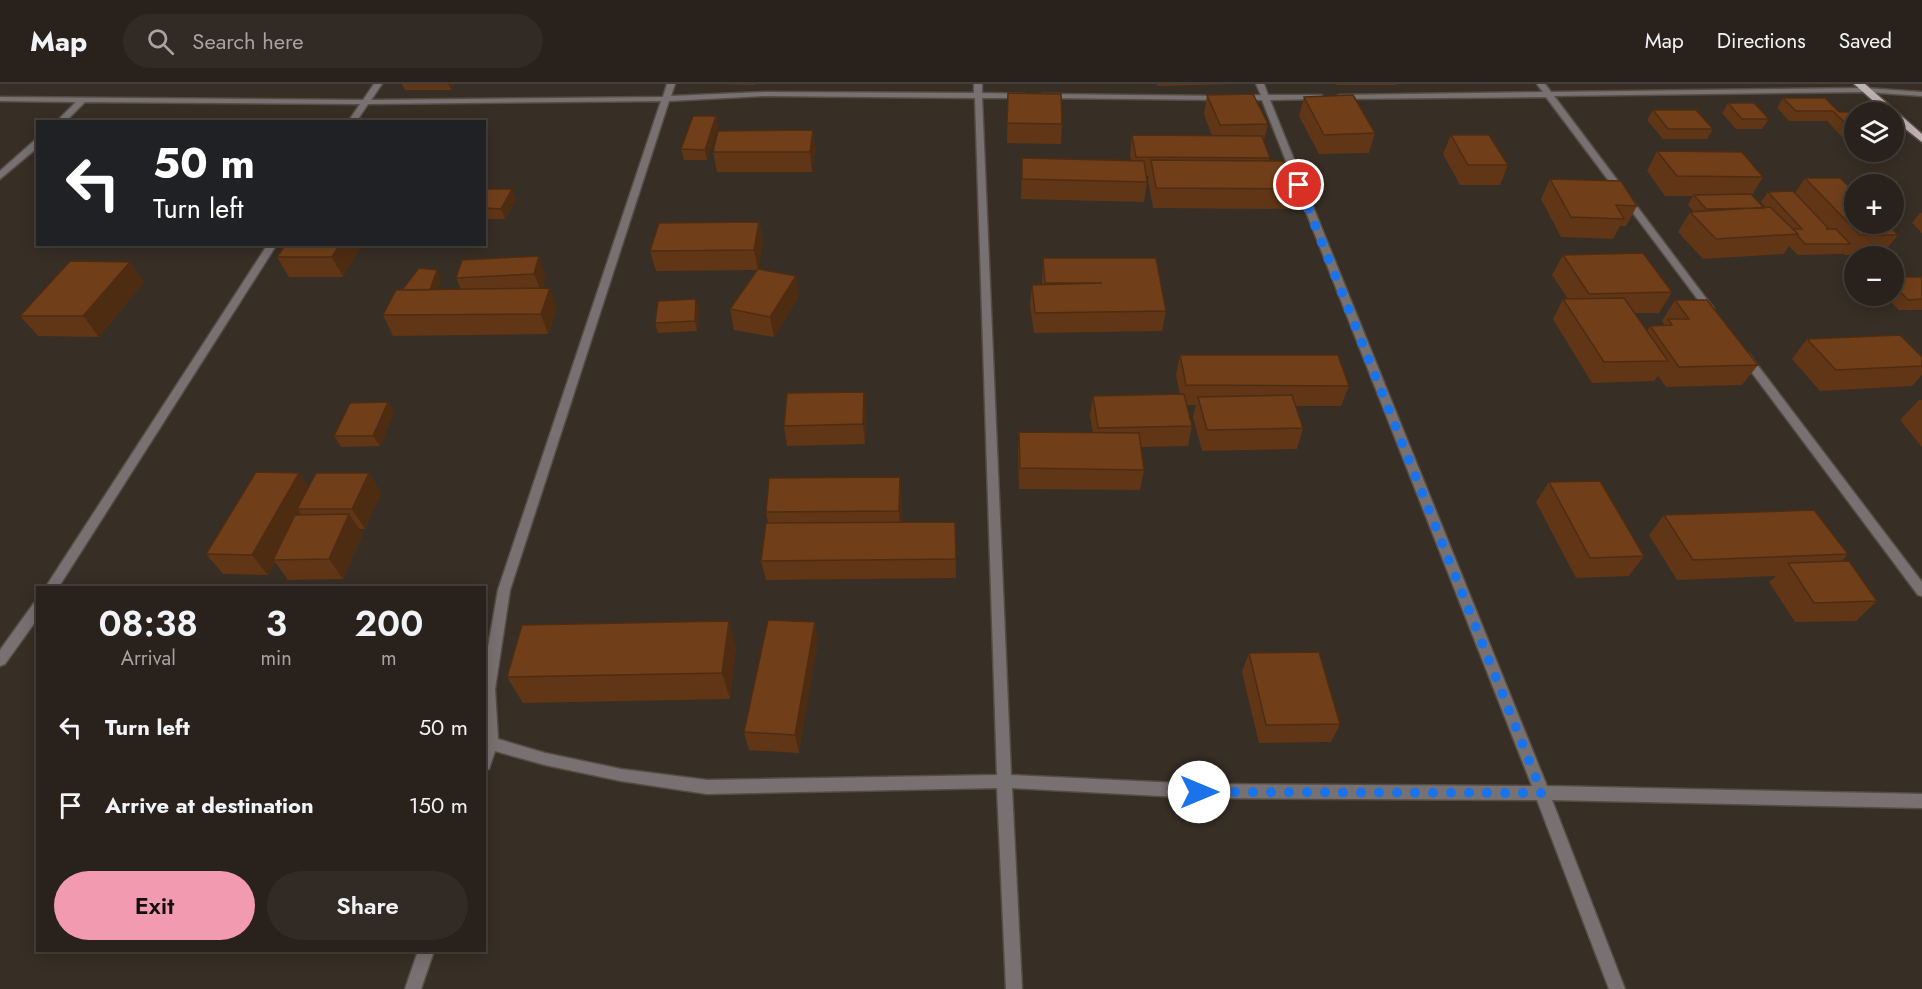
<!DOCTYPE html>
<html lang="en">
<head>
<meta charset="utf-8">
<style>
  :root { --surface:#29221c; --page:#312a25; --text:#f1f3f6; --muted:#a5a4a3; --line:#453f3b; --accent:#f29ab0 }
  body { margin:0; font-family:Jost,sans-serif; background:var(--page); color:var(--text); height:100vh; display:flex; flex-direction:column; font-size:22px; white-space:nowrap }
  * { box-sizing:border-box; margin:0 }
  p { font-size:20px; color:var(--muted) }
  .icon { flex:none; width:33px; height:33px; fill:none; stroke:currentColor; stroke-width:2; stroke-linecap:round; stroke-linejoin:round }
  .map { position:relative; flex:1; overflow:hidden }
  .details { position:absolute; left:36px; top:502px; width:450px; height:366px; display:flex; flex-direction:column; background:var(--surface); border-radius:0px; box-shadow:0 3px 15px #0003,0 0 0 2px var(--line) }
  .details>* { flex:none }
  .guide { position:absolute; left:36px; top:36px; width:450px; height:126px; border-radius:0px; box-shadow:0 3px 15px #0003,0 0 0 2px var(--line); background:#202124; color:#fff; overflow:hidden }
  .fabs { position:absolute; left:1844px; top:18px; display:grid; gap:12px }
  .fabs a { display:grid; place-items:center; width:60px; height:60px; border-radius:50%; background:var(--surface); box-shadow:0 3px 15px #0003,0 0 0 2px var(--line); font-size:30px }
  .pin { position:absolute; display:grid; place-items:center; width:51px; height:51px; color:#fff; margin:-26px; border:3px solid #fff; border-radius:50%; box-shadow:0 2px 6px #0007 }
  .me { position:absolute; width:66px; margin:-33px; rotate:90deg; stroke-linejoin:round; filter:drop-shadow(0 0 4px #0008) }
  .turn { display:flex; align-items:center; gap:21px; height:126px; padding:0 18px; font-size:27px }
  .turn .icon { width:78px; height:78px; stroke-width:2.5 }
  .turn b { display:block; font-size:42px; line-height:51px }
  .eta { display:flex; justify-content:space-evenly; align-items:center; height:102px; text-align:center }
  .eta b { font-size:36px; font-weight:600; line-height:42px }
  .primary-button { display:flex; gap:12px; margin-top:auto; padding:12px 18px }
  .primary-button a { flex:1; height:69px; border-radius:36px; background:var(--accent); color:#111; font-size:24px; font-weight:600; line-height:69px; text-align:center }
  .primary-button a+a { background:var(--page); color:var(--text) }
  ul { padding:0; list-style:none }
  li { display:flex; align-items:center; gap:18px; height:78px; padding:0 18px }
  li div { flex:1 }
  li b { display:block; font-size:22px }
  li em { font-style:normal }
  header { display:flex; align-items:center; gap:36px; box-sizing:border-box; height:84px; padding:0 30px; background:var(--surface); border-bottom:2px solid var(--line) }
  header strong { font-size:28px }
  nav { display:flex; gap:33px; margin-inline-start:auto; font-size:21px }
  .search { width:420px; height:54px; background:var(--page); display:flex; align-items:center; gap:15px; box-sizing:border-box; padding:0 21px; border-radius:33px; color:var(--muted); font-size:22px }
  .map>svg:first-child { display:block }
</style>
</head>
<body>
<header>
<strong>Map</strong>
<div class="search"><svg class="icon" aria-label="search" viewBox="0 0 24 24"><circle cx="10" cy="10" r="6"/><path d="M15 15l6 6"/></svg>Search here</div>
<nav><a>Map</a><a>Directions</a><a>Saved</a></nav>
</header>
<div class="map">
<svg width="1922" height="905" viewBox="0 0 1922 905">
  <rect width="100%" height="100%" fill="#372e25"/>
  <g fill="none" stroke-linecap="round" stroke-linejoin="round">
    <defs>
      <path id="street" d="M374,0H382L371,16L663,13L667,0H675L671,12L765,8L974,9V0H982V9L1025,10L1026,12L1022,14H982L1011,691L1199,700L1532,702L1262,16H1240L1236,14L1240,12L1261,11L1256,0H1264L1268,11H1322V15H1319L1270,16L1547,702L1922,710V724L1552,716L1625,905H1609L1537,716L1199,714L1012,704L1022,905H1006L997,704L707,710L621,697L545,681L495,667L489,685L484,686V586L498,506L661,17L368,20L356,38H348L360,20L85,18L65,38H56L76,18L0,17V13L363,16ZM765,12L975,14L997,691L707,696L621,685L545,669L498,655L495,605L510,506L669,17Z
        M1537,0H1545L1551,8L1865,4L1922,8V12L1865,8L1554,12L1714,225V229H1708L1546,13L1339,15L1335,13L1339,11L1543,8Z
        M1042,10L1223,12L1227,14L1223,16L1045,14L1041,12Z
        M35,56H38V63L0,95V87Z
        M268,160H277L58,504H45Z
        M1745,269L1749,270L1922,498V512L1918,511L1741,274L1740,272Z
        M38,518V534L5,580L0,582V566L34,519Z
        M418,867H434L421,905H405Z"/>
      <path id="primary" d="M1854,0H1865L1922,50V58L1893,35V28H1886Z"/>
    </defs>
    <use href="#street" stroke="#554d44" stroke-width="3"/>
    <use href="#primary" stroke="#554d44" stroke-width="3"/>
    <use href="#street" fill="#787171" fill-rule="evenodd"/>
    <use href="#primary" fill="#c0b1b1" fill-rule="evenodd"/>
  </g>
  <path fill="#603616" d="M402,0H454L451,6H405Z
    M714,0H755V1Z
    M1157,0H1233L1157,2Z
    M1336,0H1397L1396,1H1337Z
    M1008,9L1062,40L1061,60L1007,59Z
    M1207,11L1268,40L1264,56L1270,74L1269,77L1292,105L1287,125L1153,124L1148,96L1149,92H1146L1147,98L1144,118L1021,115L1022,74L1131,76L1130,71L1132,51L1212,52L1204,30Z
    M1304,13L1375,49L1369,69L1319,70L1299,32Z
    M1783,14L1839,28H1854V53H1842L1827,37H1789L1777,24Z
    M1728,19L1769,35L1762,45H1736L1722,29Z
    M1653,26L1713,45L1707,55H1663L1647,36Z
    M716,32L718,42L707,76H684L681,65Z
    M813,46L815,66L812,88H717L713,68Z
    M1451,51L1508,81L1500,101H1460L1443,70Z
    M1657,67L1763,93L1752,111L1764,124H1766L1761,118L1768,108L1795,109L1805,94L1898,151L1882,171H1845L1843,169L1842,170L1798,171L1789,162L1784,170L1703,175L1678,148L1690,128H1694L1688,121L1693,112H1665L1647,87Z
    M1550,95L1637,122L1626,142H1620L1613,155L1561,153L1541,115Z
    M484,105L516,116L505,135H484Z
    M1920,129H1922V149L1912,139Z
    M759,138L763,158L758,185L796,192L799,212L774,253L734,246L730,225L757,186L656,187L650,167Z
    M361,163L343,193H289L277,173Z
    M1563,171L1672,208L1659,229H1634L1647,247L1650,242L1664,241V240L1662,237L1675,216L1758,281L1742,301L1666,303L1658,292L1654,297L1592,299L1553,235L1563,215H1568L1552,191Z
    M1043,174L1166,227L1162,247L1034,249L1030,221L1032,201H1042Z
    M462,176L546,192L543,204L557,225L548,250L393,252L383,231L441,196L438,205H461L456,194Z
    M130,178L144,198L99,253L38,252L20,232Z
    M1893,193H1922V226H1899L1885,212H1893Z
    M696,215L699,225L697,247L658,249L655,239Z
    M1807,255L1922,282V291L1912,302L1820,307L1792,275Z
    M1180,271L1349,302L1341,322H1296L1303,344L1297,365L1202,367L1193,333L1196,321H1187L1192,342L1188,362L1141,363L1144,386L1140,406L1019,405L1018,368L1019,348L1093,349L1090,332L1093,312L1180,310L1176,291Z
    M864,308L866,328L865,360L787,362L784,342Z
    M1919,316H1922V363L1900,336Z
    M394,328L380,362L341,363L334,352Z
    M299,389L309,403L369,389L381,409L365,445H359L363,450L343,495L288,496L275,478L268,491L223,490L206,470Z
    M1549,398L1644,472L1629,492L1576,494L1536,418Z
    M902,413L901,438H955L956,494L766,496L761,477L768,439L766,428Z
    M1664,431L1848,470L1841,478L1877,517L1856,537L1795,538L1769,498L1776,492L1677,496L1649,451Z
    M818,557L799,669L749,666L744,648Z
    M736,563L730,615L523,619L507,593Z
    M1249,569L1340,640L1331,658L1259,659L1242,588Z"/>
  <path fill="#4e2c12" d="M448,0H454L451,6Z
    M716,32L718,42L707,76L705,66Z
    M813,46L815,66L812,88L810,68Z
    M512,105L516,116L505,135L501,125Z
    M759,138L763,158L758,186L754,166Z
    M340,160H360L361,163L343,193L332,173Z
    M539,172L546,192L542,210L534,190Z
    M130,178L144,198L99,253L83,232Z
    M437,186L441,196L434,219L429,209Z
    M796,192L799,212L774,253L770,233Z
    M550,204L557,225L548,250L541,230Z
    M696,215L699,225L697,247L695,237Z
    M864,308L866,328L865,360L863,340Z
    M388,318L394,328L380,362L373,352Z
    M299,389L313,409L297,425L301,430L276,476H273L275,478L268,491L252,471Z
    M369,389L381,409L365,445L352,425Z
    M900,393L902,413L900,447L899,427Z
    M349,430L363,450L343,495L329,475Z
    M729,537L736,563L730,615L722,589Z
    M815,538L818,557L799,669L795,651Z"/>
  <path fill="#703f1a" stroke="#4e2c12" stroke-width="1.5" d="M1008,9L1061,10L1062,40L1007,39Z
    M1253,10L1268,40L1220,41L1207,11Z
    M1353,11L1375,49L1324,51L1304,13Z
    M1783,14H1825L1839,28H1864H1854V43H1849L1833,27H1796Z
    M1728,19H1754L1769,35H1742Z
    M1653,26H1696L1713,45H1668Z
    M693,32H716L705,66L681,65Z
    M813,46L810,68H713L718,47Z
    M1132,51L1262,52L1270,74L1136,73Z
    M1451,51H1489L1508,81H1468Z
    M1657,67L1742,68L1763,93L1677,92Z
    M1022,74L1144,77L1147,98L1022,95Z
    M1151,76L1283,77L1292,105L1156,104Z
    M1805,94H1840L1854,107V140H1887L1898,151H1860Z
    M1550,95L1621,97L1637,122L1616,121L1624,135L1571,133Z
    M484,105H512L501,125L484,124Z
    M1793,107L1828,144L1826,145H1836L1850,160H1805L1797,151L1798,150L1793,145H1802L1768,108Z
    M1751,110L1764,124L1706,125L1694,111Z
    M1770,123L1798,150L1716,155L1690,128Z
    M759,138L754,166L650,167L659,139Z
    M286,160H340L332,173H277Z
    M1643,169L1672,208L1589,210L1563,171Z
    M539,172L534,190L456,194L462,176Z
    M1043,174H1156L1166,227L1035,229L1032,201L1102,199H1045Z
    M70,177L130,178L83,232H20Z
    M419,184L437,186L430,206H402Z
    M758,185L796,192L770,233L730,225Z
    M1893,193H1922V215L1908,216L1893,200Z
    M550,204L541,230L383,231L396,206Z
    M1624,214L1668,277L1604,278L1563,215Z
    M696,215L695,237L655,239L658,217Z
    M1675,216H1707L1758,281L1679,283L1650,242L1672,241L1668,235H1689Z
    M1900,251L1922,273V282L1836,286L1807,255Z
    M1180,271H1338L1349,302L1186,301Z
    M864,308L863,340L784,342L787,309Z
    M1184,310L1192,342L1098,344L1093,312Z
    M1292,311L1303,344L1207,346L1198,313Z
    M388,318L373,352H334L350,319Z
    M1019,348L1139,349L1144,386L1020,384Z
    M256,388L299,389L252,471L206,470Z
    M316,389H369L352,425H297Z
    M900,393L899,427L766,428L769,394Z
    M1600,397L1644,472L1590,474L1549,398Z
    M1814,426L1848,470L1693,476L1664,431Z
    M349,430L329,475L273,476L295,431Z
    M955,438L956,475L761,477L766,439Z
    M1849,477L1877,517L1814,519L1788,479Z
    M768,536L815,538L795,651L744,648Z
    M729,537L722,589L507,593L522,541Z
    M1319,568L1340,640L1266,641L1249,569Z"/>
  <g fill="none" stroke-linecap="round" stroke-linejoin="round">
    <path stroke="#1a73e8" stroke-width="10" stroke-dasharray="0 18" d="M1199,708L1542,709L1299,101"/>
  </g>
</svg>
<div class="fabs">
<a><svg class="icon" aria-label="layers" viewBox="0 0 24 24"><path d="M12 4l9 5-9 5-9-5zM3 14l9 5 9-5"/></svg></a>
<a>+</a>
<a>−</a>
</div>
<div class="pin" style="left:1299px;top:101px;background:#d93025"><svg class="icon" aria-label="arrive" viewBox="0 0 24 24"><path d="M6 21V4h12l-3 4 3 4H6"/></svg></div>
<svg class="me" style="left:1199px;top:708px" viewBox="-20 -20 40 40"><circle r="19" fill="#fff"/><path d="M0-13L10 11 0 6-10 11z" fill="#1a73e8"/></svg>
<div class="guide">
<div class="turn"><svg class="icon" aria-label="left" viewBox="0 0 24 24"><path d="M17 20v-9H6M10 6l-5 5 5 5"/></svg><div><b>50 m</b>Turn left</div></div>
</div>
<section class="details">
<div class="eta">
<div><b>08:38</b><p>Arrival</p></div>
<div><b>3</b><p>min</p></div>
<div><b>200</b><p>m</p></div>
</div>
<ul>
<li><svg class="icon" aria-label="left" viewBox="0 0 24 24"><path d="M17 20v-9H6M10 6l-5 5 5 5"/></svg><div><b>Turn left</b></div><em>50 m</em></li>
<li><svg class="icon" aria-label="arrive" viewBox="0 0 24 24"><path d="M6 21V4h12l-3 4 3 4H6"/></svg><div><b>Arrive at destination</b></div><em>150 m</em></li>
</ul>
<div class="primary-button"><a>Exit</a><a>Share</a></div>
</section>
</div>
</body>
</html>
